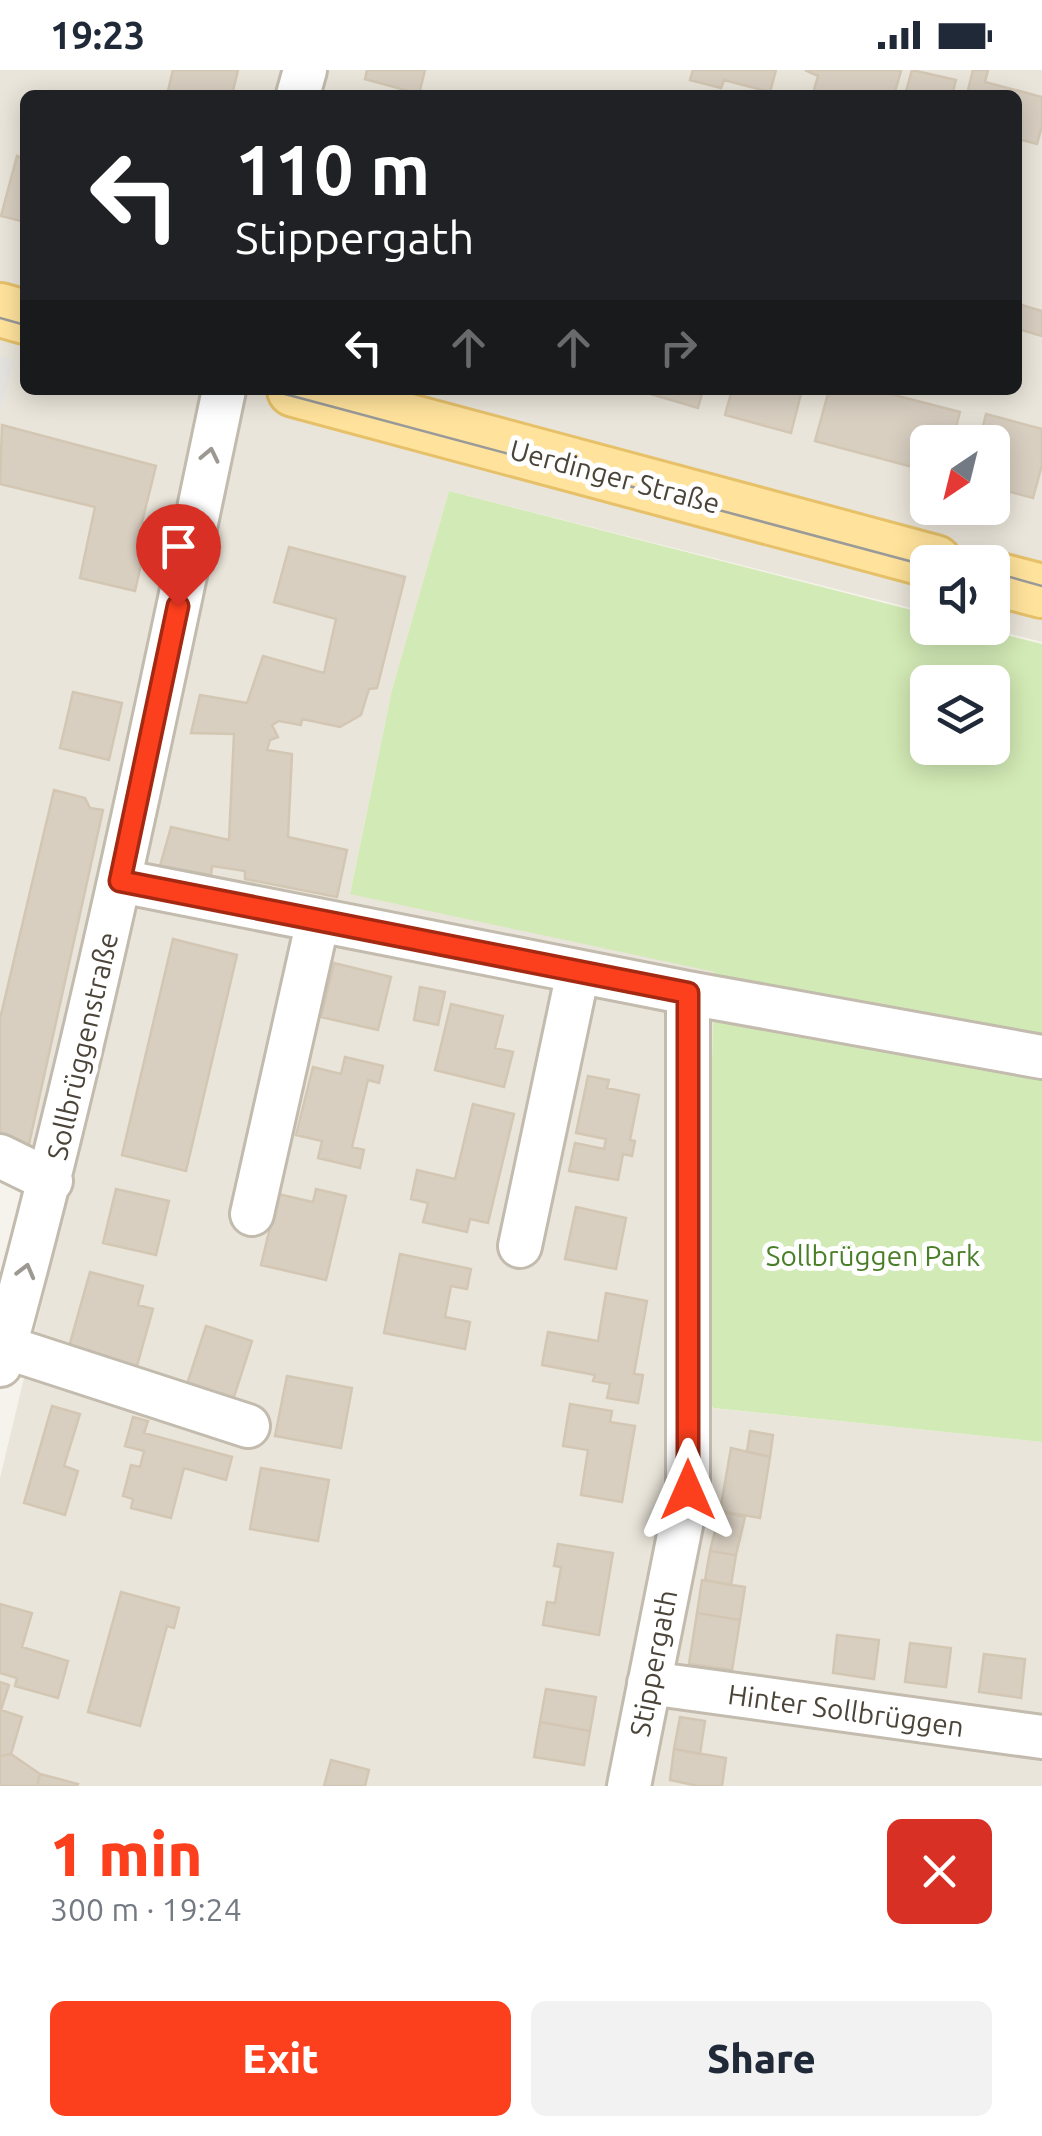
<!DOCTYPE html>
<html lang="en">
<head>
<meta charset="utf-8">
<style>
  :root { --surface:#fff; --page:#f2f2f3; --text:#1f2937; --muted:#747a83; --accent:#fc3f1d }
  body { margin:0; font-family:Ubuntu,sans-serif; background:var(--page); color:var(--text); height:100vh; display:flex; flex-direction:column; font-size:38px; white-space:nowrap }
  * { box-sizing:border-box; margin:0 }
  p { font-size:32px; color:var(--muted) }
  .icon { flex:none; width:55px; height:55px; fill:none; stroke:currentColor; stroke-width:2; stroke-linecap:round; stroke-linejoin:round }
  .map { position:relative; height:1716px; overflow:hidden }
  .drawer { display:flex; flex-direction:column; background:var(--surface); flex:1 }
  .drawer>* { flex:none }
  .banner { position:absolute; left:20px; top:20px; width:1002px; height:305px; border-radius:15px; box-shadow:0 5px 25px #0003; background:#202124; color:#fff; overflow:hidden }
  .needle { width:65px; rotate:215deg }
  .tools { position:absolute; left:910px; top:355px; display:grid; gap:20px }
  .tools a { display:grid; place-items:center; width:100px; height:100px; border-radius:15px; background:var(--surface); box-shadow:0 5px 25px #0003; font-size:50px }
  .pin { position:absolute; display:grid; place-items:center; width:85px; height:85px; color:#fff; margin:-102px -42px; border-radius:50% 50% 50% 0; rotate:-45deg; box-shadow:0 0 10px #0007 }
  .pin .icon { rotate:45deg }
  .me { position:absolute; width:110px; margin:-55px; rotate:0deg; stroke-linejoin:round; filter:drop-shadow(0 0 8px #0008) }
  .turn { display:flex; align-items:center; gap:35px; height:210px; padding:0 50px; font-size:45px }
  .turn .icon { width:130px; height:130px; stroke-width:2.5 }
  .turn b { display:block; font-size:70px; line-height:85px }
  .lanes { display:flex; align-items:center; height:95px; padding:0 50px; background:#0003; justify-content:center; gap:50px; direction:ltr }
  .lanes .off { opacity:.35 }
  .round { display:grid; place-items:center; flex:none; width:105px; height:105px; border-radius:15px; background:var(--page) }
  .summary { display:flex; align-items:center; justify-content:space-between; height:170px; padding:0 50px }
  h1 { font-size:60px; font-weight:800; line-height:75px; color:var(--accent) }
  .button { display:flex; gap:20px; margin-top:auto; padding:20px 50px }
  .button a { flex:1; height:115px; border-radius:15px; background:var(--accent); color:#fff; font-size:40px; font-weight:800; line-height:115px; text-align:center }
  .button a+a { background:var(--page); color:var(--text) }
  .status { display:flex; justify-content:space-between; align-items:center; height:70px; padding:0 50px; background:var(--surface); direction:ltr }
  .status svg { height:28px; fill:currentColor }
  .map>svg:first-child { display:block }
</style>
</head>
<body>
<div class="status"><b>19:23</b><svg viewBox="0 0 49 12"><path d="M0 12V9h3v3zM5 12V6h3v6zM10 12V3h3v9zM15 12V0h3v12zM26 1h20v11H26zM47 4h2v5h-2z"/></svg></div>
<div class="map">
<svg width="1042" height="1716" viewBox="0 0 1042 1716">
  <rect width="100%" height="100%" fill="#f6f3ec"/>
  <path fill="#eae5da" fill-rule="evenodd" d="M0,0H1042V572L986,558H992V492H928L927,542L449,421L392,620L350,823L715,901L701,1318L711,1338L1042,1372V1716H0V1408L70,1116L0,1077ZM25,25H1018V320H25ZM928,372H992V438H928Z"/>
  <path fill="#d2eab5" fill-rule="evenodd" d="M449,421L927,544L928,558H979L1042,574V1372L713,1338L701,1318L715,902L350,824L392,620ZM928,612H992V678H928Z"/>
  <path fill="#e5e3e0" d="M0,286L14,290L0,344Z"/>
  <path fill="#d8cfc1" stroke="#d3c7b4" stroke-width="2.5" d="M173,0H238L232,25H167Z
    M367,0H425L419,24L365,9Z
    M693,0H776L770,22L724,10L721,18L690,10Z
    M805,0H896L901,1L894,25H830L814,20L818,6Z
    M912,0L956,10L952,25H905Z
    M973,0H988L985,12L1042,27V56L1037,74L1018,69V25H976V22L968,20Z
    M17,86L25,89V152L1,146Z
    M1018,234L1042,241V266L1018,259Z
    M637,320H703L698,338Z
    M732,320H802L791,363L725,345Z
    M829,320H875L960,342L952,372H928V401L815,371Z
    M986,344L1042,359V395L1033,428L992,417V372H979Z
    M2,355L156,396L142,452L150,455L135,521L80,508L95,437L0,414Z
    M289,477L405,507L377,618L369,619L361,645L340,657L302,649L301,655L279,651L272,655L278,667L270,670L267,680L292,684L288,767L347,780L337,827L245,809V801L212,796L211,805L160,796L171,757L229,770L234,664L191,663L200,625L247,633L263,586L324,603L336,549L274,532Z
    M73,622L122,633L109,690L60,678Z
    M54,720L85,728L90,738L103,740L29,1074L17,1080L0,1070V949Z
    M173,869L237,885L186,1101L122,1085Z
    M334,893L391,907L378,960L321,947Z
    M420,917L445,922L438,955L414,950Z
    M451,934L503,946L495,978L513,982L504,1017L435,1000Z
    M345,987L383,996L379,1013L368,1010L352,1077L364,1080L360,1098L318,1088L322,1071L296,1065L313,997L341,1004Z
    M588,1006L609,1010L607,1018L639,1025L630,1070L635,1071L632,1086L623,1084L618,1110L569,1101L575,1073L604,1079L606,1069L576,1063Z
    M473,1034L514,1044L488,1153L470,1149L467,1162L423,1152L428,1133L411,1129L417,1100L455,1109Z
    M116,1119L169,1131L156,1185L103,1173Z
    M316,1119L346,1126L326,1210L261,1195L278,1124L313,1132Z
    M576,1137L626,1148L616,1199L565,1189Z
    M400,1184L471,1199L467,1219L451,1216L445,1247L470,1252L465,1279L384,1263Z
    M90,1202L143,1216L138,1235L153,1239L135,1303L67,1284Z
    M606,1223L647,1231L634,1304L643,1305L638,1333L607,1328L610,1314L593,1311L595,1305L542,1295L548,1262L598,1271Z
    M206,1256L252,1271L233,1330L187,1314Z
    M287,1306L352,1318L341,1378L275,1366Z
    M570,1334L612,1341L610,1352L635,1356L622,1432L581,1425L588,1380L563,1376Z
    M52,1336L80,1344L64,1396L78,1401L65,1445L24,1433Z
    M133,1347L148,1351L144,1363L232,1387L226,1410L184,1398L171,1448L131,1438L133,1429L123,1426L131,1395L140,1397L144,1381L125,1376Z
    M750,1361L773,1365L770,1387L747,1381Z
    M731,1378L770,1387L760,1448L720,1441Z
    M261,1398L329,1410L318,1471L250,1459Z
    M720,1441L745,1447L736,1485L710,1481Z
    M558,1474L613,1483L599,1565L543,1555L547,1532L555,1533L561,1497L554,1496Z
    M710,1481L736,1485L731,1515L705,1510Z
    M702,1510L745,1517L740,1550L697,1543Z
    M121,1522L179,1538L174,1558L167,1556L140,1656L88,1642Z
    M0,1534L32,1543L22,1577L68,1591L58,1628L15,1616L17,1608L0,1603Z
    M697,1543L740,1550L732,1600L689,1594Z
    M837,1565L879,1570L874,1609L833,1603Z
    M910,1573L951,1578L946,1617L905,1612Z
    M984,1584L1025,1589L1021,1628L979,1622Z
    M0,1612L9,1615L1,1640L22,1647L11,1684L0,1686Z
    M546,1619L596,1627L590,1661L540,1652Z
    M680,1647L705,1651L700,1684L674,1679Z
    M540,1652L590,1661L584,1695L534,1687Z
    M674,1679L726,1688L722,1716H698L670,1710Z
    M11,1684L40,1704L37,1716H0V1686Z
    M331,1690L369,1700L365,1716H324Z
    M40,1704L78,1714L77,1716H37Z"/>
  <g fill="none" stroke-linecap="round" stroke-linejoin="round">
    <defs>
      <path id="minor" d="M298,25L305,0
        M120,811L688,923L1042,987
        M0,1086L51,1111
        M252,1144L318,850
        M520,1176L578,902
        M5,1277L248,1356
        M0,1295C89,973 155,647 224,320
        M649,1613L1042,1667
        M629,1716L688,1420V923"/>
      <path id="major" d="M0,240L25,247
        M294,320L935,492
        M992,508L1042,521"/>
    </defs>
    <use href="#minor" stroke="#c2bbae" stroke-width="48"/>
    <use href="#major" stroke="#e6c16a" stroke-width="58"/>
    <use href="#minor" stroke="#fff" stroke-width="42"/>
    <use href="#major" stroke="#ffe39c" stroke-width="52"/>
    <path stroke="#9a9a9a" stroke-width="2.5" d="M0,248L25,255
      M270,320L928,496
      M916,481L957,492
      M992,502L1042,516"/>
  </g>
  <defs><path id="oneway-chevron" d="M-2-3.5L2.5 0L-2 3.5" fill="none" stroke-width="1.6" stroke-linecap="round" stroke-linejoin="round" transform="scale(2.5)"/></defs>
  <g stroke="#9c9892">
    <use href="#oneway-chevron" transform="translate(210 385) rotate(-78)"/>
    <use href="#oneway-chevron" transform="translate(26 1201) rotate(-75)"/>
  </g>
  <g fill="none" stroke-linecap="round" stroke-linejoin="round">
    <defs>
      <path id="route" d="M178,536L120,811L688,923V1420"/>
    </defs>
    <use href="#route" stroke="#a42913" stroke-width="25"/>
    <use href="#route" stroke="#fc3f1d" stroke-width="18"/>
  </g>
  <g text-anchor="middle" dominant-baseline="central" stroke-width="10" stroke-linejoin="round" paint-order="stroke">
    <g font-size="28" fill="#4b4439" stroke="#fff">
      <text transform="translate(615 406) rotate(15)">Uerdinger Straße</text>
      <text transform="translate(82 976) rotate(-77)">Sollbrüggenstraße</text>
      <text transform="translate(653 1593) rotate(-79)">Stippergath</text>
      <text transform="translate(846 1640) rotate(8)">Hinter Sollbrüggen</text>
    </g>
    <g font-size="28" fill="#4a7f2a" stroke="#fff">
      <text x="873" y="1185">Sollbrüggen Park</text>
    </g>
  </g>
</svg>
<div class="tools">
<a><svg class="needle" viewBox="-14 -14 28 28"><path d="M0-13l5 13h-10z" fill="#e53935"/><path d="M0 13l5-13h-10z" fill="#747a83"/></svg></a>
<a><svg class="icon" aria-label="sound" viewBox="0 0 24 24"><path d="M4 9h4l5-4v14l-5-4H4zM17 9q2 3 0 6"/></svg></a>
<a><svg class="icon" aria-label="layers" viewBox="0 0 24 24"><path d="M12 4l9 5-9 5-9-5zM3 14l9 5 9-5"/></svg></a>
</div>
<div class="pin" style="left:178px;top:536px;background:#d93025"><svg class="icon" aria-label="arrive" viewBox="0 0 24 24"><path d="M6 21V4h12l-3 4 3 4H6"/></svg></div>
<svg class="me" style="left:688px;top:1420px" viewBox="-20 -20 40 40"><path d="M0-17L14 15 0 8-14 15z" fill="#fc3f1d" stroke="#fff" stroke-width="4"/></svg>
<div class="banner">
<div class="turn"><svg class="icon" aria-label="left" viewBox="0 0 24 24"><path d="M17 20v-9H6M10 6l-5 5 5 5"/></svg><div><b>110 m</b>Stippergath</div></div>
<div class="lanes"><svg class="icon" aria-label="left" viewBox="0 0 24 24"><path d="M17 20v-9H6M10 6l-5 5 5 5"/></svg><svg class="icon off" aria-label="ahead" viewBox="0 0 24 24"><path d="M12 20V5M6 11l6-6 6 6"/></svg><svg class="icon off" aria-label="ahead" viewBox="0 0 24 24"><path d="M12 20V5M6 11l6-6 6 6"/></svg><svg class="icon off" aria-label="right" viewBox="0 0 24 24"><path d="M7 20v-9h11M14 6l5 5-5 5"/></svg></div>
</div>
</div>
<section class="drawer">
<div class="summary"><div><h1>1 min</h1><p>300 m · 19:24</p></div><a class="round" style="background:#d93025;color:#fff"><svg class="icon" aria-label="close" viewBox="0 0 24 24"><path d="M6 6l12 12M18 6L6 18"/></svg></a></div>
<div class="button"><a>Exit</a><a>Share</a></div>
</section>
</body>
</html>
